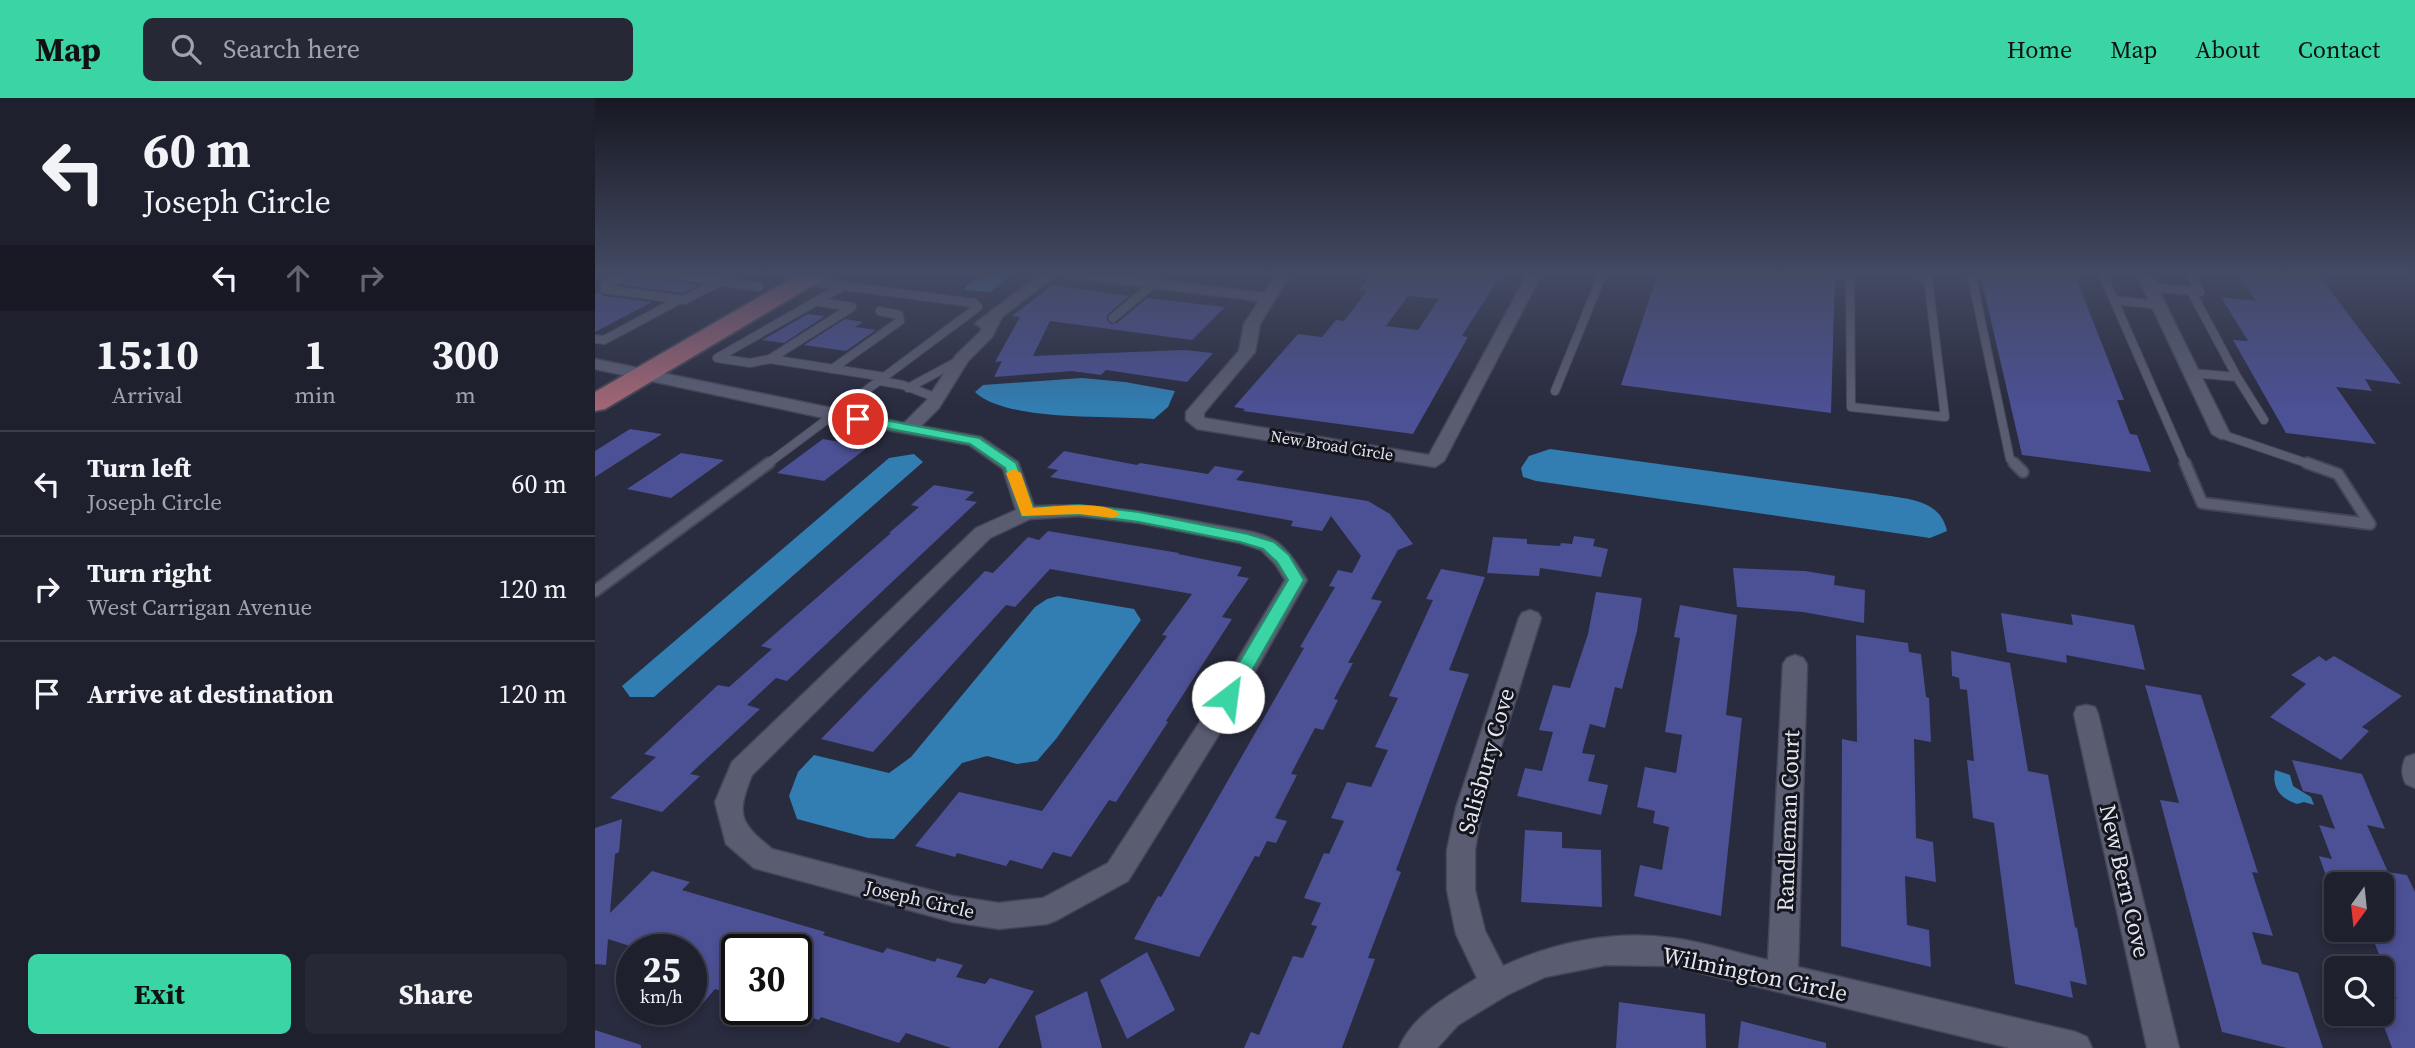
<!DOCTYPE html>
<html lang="en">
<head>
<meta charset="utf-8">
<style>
  :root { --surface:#1f202e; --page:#272836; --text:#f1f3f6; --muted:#a1a3aa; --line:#3c3e4a; --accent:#3bd4a4 }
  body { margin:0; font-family:"Source Serif 4",serif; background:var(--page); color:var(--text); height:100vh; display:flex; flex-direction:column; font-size:26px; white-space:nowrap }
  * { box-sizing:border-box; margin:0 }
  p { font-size:23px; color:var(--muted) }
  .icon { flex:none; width:38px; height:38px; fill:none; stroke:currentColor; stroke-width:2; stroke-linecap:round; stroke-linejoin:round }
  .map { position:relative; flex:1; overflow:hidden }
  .drawer { display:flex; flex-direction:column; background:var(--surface); width:595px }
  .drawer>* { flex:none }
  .top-card { background:#1f202e; color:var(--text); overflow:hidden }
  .needle { width:46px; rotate:195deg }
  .buttons { position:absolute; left:1729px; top:774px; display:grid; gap:14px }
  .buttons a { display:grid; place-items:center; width:70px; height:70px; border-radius:10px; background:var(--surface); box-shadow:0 4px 10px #0003,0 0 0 2px var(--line); font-size:35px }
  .speed { position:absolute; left:21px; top:836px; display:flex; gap:14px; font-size:35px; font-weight:700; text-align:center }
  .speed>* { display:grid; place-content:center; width:91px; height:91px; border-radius:50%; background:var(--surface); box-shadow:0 4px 10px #0003,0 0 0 2px var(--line); line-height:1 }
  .speed small { font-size:18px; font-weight:400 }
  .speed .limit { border:4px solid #111; border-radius:10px; background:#fff; color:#111 }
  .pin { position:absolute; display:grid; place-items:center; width:60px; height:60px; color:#fff; margin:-30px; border:4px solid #fff; border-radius:50%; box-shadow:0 2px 7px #0007 }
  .me { position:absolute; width:77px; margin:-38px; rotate:30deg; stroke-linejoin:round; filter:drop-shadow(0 0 5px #0008) }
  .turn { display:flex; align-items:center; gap:24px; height:147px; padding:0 28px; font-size:32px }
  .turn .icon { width:91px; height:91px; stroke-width:2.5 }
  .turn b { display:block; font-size:49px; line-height:60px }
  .lanes { display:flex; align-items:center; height:66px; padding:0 28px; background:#0003; justify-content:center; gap:35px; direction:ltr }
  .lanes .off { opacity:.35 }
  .eta { display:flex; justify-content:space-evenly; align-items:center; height:119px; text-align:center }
  .eta b { font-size:42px; font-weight:700; line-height:49px }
  .primary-button { display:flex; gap:14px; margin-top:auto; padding:14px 28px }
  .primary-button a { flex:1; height:80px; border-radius:10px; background:var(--accent); color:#111; font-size:28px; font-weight:700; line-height:80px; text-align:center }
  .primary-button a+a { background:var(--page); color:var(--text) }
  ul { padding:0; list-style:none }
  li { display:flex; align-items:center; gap:21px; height:105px; padding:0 28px; border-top:2px solid var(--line) }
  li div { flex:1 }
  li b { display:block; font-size:26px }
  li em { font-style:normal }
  header { display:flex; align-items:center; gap:42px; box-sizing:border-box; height:98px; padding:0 35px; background:var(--accent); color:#111 }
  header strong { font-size:33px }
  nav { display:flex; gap:38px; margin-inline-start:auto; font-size:24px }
  .search { width:490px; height:63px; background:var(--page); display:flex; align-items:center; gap:18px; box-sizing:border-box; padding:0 24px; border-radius:10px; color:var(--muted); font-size:26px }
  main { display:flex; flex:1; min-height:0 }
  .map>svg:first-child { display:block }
</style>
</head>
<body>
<header>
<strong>Map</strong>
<div class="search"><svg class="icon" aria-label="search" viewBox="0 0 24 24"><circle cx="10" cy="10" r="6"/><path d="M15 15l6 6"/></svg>Search here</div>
<nav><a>Home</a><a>Map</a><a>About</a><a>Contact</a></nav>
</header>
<main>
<section class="drawer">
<div class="top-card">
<div class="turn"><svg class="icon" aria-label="left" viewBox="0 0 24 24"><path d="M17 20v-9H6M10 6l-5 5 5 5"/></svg><div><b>60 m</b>Joseph Circle</div></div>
<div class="lanes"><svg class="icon" aria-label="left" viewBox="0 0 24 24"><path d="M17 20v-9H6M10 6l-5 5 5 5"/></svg><svg class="icon off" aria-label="ahead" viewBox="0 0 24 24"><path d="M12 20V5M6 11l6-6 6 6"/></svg><svg class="icon off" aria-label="right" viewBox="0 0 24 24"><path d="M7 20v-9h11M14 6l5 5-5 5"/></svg></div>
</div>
<div class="eta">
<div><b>15:10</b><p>Arrival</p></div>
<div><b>1</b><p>min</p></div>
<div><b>300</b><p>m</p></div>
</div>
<ul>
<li><svg class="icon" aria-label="left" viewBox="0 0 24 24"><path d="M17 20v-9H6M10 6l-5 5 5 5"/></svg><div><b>Turn left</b><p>Joseph Circle</p></div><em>60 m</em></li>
<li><svg class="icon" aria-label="right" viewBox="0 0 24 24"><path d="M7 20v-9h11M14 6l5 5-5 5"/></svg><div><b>Turn right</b><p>West Carrigan Avenue</p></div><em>120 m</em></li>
<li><svg class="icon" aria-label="arrive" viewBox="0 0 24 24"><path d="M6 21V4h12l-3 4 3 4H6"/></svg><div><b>Arrive at destination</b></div><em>120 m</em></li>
</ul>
<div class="primary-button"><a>Exit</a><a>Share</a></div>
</section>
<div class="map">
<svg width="1820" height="950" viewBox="0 0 1820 950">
  <rect width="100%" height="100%" fill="#292b3e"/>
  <path fill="#327db1" d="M392,175L416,177L395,194L370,192L371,188Z
    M487,280L530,284L580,293L573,309L559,321C515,317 411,324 380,294L388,287Z
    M955,351L1282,396C1310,401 1345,400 1352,433L1335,440L941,383L928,379L926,370L934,358Z
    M319,356L328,364L59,599H35L27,588L294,360Z
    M463,498L539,511L546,522L461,641L442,663L422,666L392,658L367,665L299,741L273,740L202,721L194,698L203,674L219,657L294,675L316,659L440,509L452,501Z
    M1680,672L1695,677L1698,688L1716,699L1719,707L1709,704L1702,706C1684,700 1677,689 1680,672Z"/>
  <path fill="#4c5094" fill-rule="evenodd" d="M778,175H907L867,238L873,239L818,336L648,313L650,311L639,309L703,236L727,239L741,222L749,223L772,193L764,192ZM813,198L844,201L823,232L791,228Z
    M1063,175H1240L1236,315L1026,287Z
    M1385,175H1479L1529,302H1522L1535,336L1542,337L1556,374L1427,357Z
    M1643,175H1722L1806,286L1770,281L1777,293L1741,289L1781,346L1691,335L1638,242L1653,243L1626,199L1661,203Z
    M44,177L63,181L104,187L88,195L27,187Z
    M457,187L534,198L512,217V222L516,226L522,225L552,200L630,209L597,242L455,223L438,258L589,252L618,255L592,284L511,272L506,277L477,273L399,279L407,263L400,264L425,219L417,218Z
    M4,194L9,198L57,204L0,234V196Z
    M213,216L230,218L189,245L167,242Z
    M250,221L268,224L260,229L281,232L251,253L209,247Z
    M35,331L67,336L0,379V353Z
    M228,341L273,349L229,383L182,375Z
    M469,353L542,367L545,365L613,376L620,368L649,373L641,382L773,403L795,416L818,446L803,452L776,501L787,503L753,565H758L739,601L743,602L728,632L720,630L696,676L702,677L680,720L692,723L681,745L672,743L664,759L660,758L604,859L539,841L563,798L566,799L709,550L705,549L740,489L734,488L743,472L757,475L766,458L736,418L727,433L696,428L698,423L455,379L463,372L452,370Z
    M86,355L129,362L76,400L32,391Z
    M339,387L379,394L370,402L382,404L192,583L181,580L152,607L165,611L95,676L105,678L67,714L15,700L61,659L49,656L123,587L134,589L177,551L166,548L296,435H294L324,409L316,407Z
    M453,433L584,455L583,456L647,469L642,478L654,480L627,519L637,521L571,623L573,624L521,704L514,702L476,759L458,754L447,771L415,762L411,768L362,755L360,759L320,748L364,694L447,713L572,538L567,537L597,496L455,471L420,509L411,507L278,654L226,641L390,473L398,475L433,439L444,442Z
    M979,438L1000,441L998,448L1013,451L1006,479L945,470L944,478L892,475L898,439L932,441V446L965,448L966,445L977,446Z
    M1138,470L1210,473L1240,478L1239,487L1270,492L1269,525L1208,514L1142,509Z
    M846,471L890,479L854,572L874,576L801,772L806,774L773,860L780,861L747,950H649L656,934L664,937L698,858L708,860L722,828L716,827L726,805L709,800L729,755L734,756L749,723L736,720L752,684L776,689L793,652L780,649L803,600L794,598L838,502L831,501Z
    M1001,494L1047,500L1042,533L1027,591L1020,589L1010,630L995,626L987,655L1000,657L993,683L1013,687L1006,717L922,698L930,670L947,673L958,634L944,632L958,587L975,590L993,536Z
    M1085,507L1142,517L1131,617L1147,620L1126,818L1039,798L1045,767L1067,772L1074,729L1058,725L1060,713L1042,709L1050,669L1081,675L1087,637L1070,634L1085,540L1079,539Z
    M1406,515L1478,527L1476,516L1539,527L1550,572L1471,557L1472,565L1412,554Z
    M1261,537L1313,545L1314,554L1326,556L1331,599L1334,600L1336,644L1319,641L1321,740L1338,744L1341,784L1310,778L1312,827L1334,832L1336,869L1246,848L1247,641L1262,644Z
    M1356,553L1415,565L1433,673L1453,677L1480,829L1482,830L1492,887L1475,883L1478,900L1420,886L1399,725L1378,720L1372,662L1379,663L1372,592L1365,591L1364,580L1357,578Z
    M1724,558L1731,563L1739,558L1807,598L1767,629L1774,633L1746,662L1675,619L1711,586L1696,577Z
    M1550,587L1606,597L1663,775L1657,774L1678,838L1657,834L1667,866L1703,875L1728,950H1692L1627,934L1565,702L1584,705Z
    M1697,662L1767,676L1790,731L1772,727L1793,774L1812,777L1820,794V950H1797L1787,923V897L1802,901L1780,846L1742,838L1743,831H1787V786H1734L1724,758L1737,761L1724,727L1740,731L1727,697L1708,693Z
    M27,721L24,754L20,756L15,815L57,773L95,784L87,792L230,834L228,837L288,855L292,850L340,864L342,860L368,867L361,879L390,886L395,880L439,893L403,950H356L311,935L304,945L226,919L224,922L201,915V852H142V898L120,891L108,905L96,901V852H38L41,850L13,841L11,867L0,866V730Z
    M930,732L967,734V750L1006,752L1007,809L926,804Z
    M552,854L580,912L532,941L505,882Z
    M492,893L507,950H447L440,918Z
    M1024,904L1110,916L1111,950H1021Z
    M1146,923L1231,945V950H1143Z
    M0,932L46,947V950H0Z"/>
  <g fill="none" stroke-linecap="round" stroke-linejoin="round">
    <defs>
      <path id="service-far1" d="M38,175L11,186L10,191L89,202L124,184
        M64,175L164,189
        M1255,175L1256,309L1350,319L1333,182L1324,175
        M1376,175L1415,361L1421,367
        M1507,175L1591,367
        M248,188L122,260L155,265L175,261L290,279
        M1555,189L1605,194L1594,175
        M1596,193L1642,279L1597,275
        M1519,202L1564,207
        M518,220L558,186
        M0,241L9,242L84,202
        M175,261L257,209L224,204
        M237,271L305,223L304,217L285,213
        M1642,279L1669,322
        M285,283L308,287L342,300
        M313,290L365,262
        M960,293L1008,175
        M1626,336L1717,367
        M171,367L383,209L379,205L211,183"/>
      <path id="service" d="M1419,365L1428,374
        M1590,365L1607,405L1775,426L1743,376L1712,365
        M0,493L174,365"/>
      <path id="minor" d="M447,175H463L407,219L397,239L373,263L344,310L326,328L386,339L423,364L439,408C504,405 558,415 620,427C639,431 667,433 682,444C695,454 703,468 712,482L628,630L533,783L462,822L452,826L404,831L358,824L159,770L131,746L120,704L137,664L381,430L421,412L408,371L374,347L238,322L0,271V261L309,325L331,303L361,257L385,234L387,230L380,226L383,223ZM484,418L544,425L645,445L666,452L680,466L690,482L610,616L513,765L448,800L404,805L358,798L177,751C144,724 141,717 157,677L395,440L435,421Z
        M464,175H504L669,195L682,175H696L665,226L660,254L609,315V320L834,357L933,175H947L849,363L840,369L602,331L591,322V314L644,253L649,226L664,203L471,179Z
        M1541,175H1555L1635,336L1632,340L1626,341L1617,336Z
        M935,512L943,515L946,520L887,710L880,752V792L890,833L908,868C960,844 1020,832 1077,840C1109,844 1142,855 1173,862L1188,566L1192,560L1200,557L1208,560L1212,566L1203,869L1481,934L1492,939L1497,950H1415L1077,868L1011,867L950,879L912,897L863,927L842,950H804C818,917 853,898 882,880L861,836L852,792V752L861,710L924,520L927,515Z
        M1491,607L1500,609L1503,616L1584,950H1552L1479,616L1482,609Z
        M1820,656V690L1811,686C1806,677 1806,669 1811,659Z"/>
      <path id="primary" d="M206,175H233L230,180L10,311L0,313V294Z"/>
    </defs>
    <use href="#service-far1" stroke="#444656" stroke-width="10"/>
    <use href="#service" stroke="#444656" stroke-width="14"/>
    <use href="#minor" stroke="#444656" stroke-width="3"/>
    <use href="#primary" stroke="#444656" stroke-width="4"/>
    <use href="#service-far1" stroke="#5a5d72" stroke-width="8"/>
    <use href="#service" stroke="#5a5d72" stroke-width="10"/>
    <use href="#minor" fill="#5a5d72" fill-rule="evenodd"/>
    <use href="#primary" fill="#a16574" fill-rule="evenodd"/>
  </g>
  <linearGradient id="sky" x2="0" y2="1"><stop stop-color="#171822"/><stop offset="0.57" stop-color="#434a63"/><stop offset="1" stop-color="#434a63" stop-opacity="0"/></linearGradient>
  <rect width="1820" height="308" fill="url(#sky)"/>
  <path fill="#3bd4a4" stroke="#268a6b" stroke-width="2" d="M263,317L384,340L421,365L438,410L484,407L544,414L653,436L679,444L694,457L709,482L639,604H626L624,599L626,595L693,482L682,464L668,451L645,444L544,424L484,416L427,418L410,370L375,346L259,324L257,321Z"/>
  <path fill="#f59e0b" d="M419,371L426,375L438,410C458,409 511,402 525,416L518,420L484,416L427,418L411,375Z"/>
  <g text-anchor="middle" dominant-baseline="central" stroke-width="6" stroke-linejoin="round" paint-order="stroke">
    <g font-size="16" fill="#e3e5f1" stroke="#14151d">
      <text transform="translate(737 347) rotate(9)">New Broad Circle</text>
    </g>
    <g font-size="19" fill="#e3e5f1" stroke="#14151d">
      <text transform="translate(325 801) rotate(13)">Joseph Circle</text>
    </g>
    <g font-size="23" fill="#e3e5f1" stroke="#14151d">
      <text transform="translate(891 663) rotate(-74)">Salisbury Cove</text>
      <text transform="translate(1193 723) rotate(-88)">Randleman Court</text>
      <text transform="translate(1530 783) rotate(77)">New Bern Cove</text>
      <text transform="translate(1160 876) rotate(12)">Wilmington Circle</text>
    </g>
  </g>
</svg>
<div class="buttons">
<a><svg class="needle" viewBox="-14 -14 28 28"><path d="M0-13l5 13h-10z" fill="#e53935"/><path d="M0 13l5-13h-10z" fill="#a1a3aa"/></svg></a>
<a><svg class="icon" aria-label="search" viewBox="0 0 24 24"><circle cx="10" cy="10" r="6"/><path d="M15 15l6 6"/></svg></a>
</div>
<div class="speed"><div>25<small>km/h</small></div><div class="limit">30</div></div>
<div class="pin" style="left:263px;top:321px;background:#d93025"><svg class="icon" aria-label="arrive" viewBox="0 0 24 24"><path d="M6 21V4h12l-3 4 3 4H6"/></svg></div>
<svg class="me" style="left:633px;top:599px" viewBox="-20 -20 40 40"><circle r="19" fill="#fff"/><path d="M0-13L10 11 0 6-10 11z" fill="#3bd4a4"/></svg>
</div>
</main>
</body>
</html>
